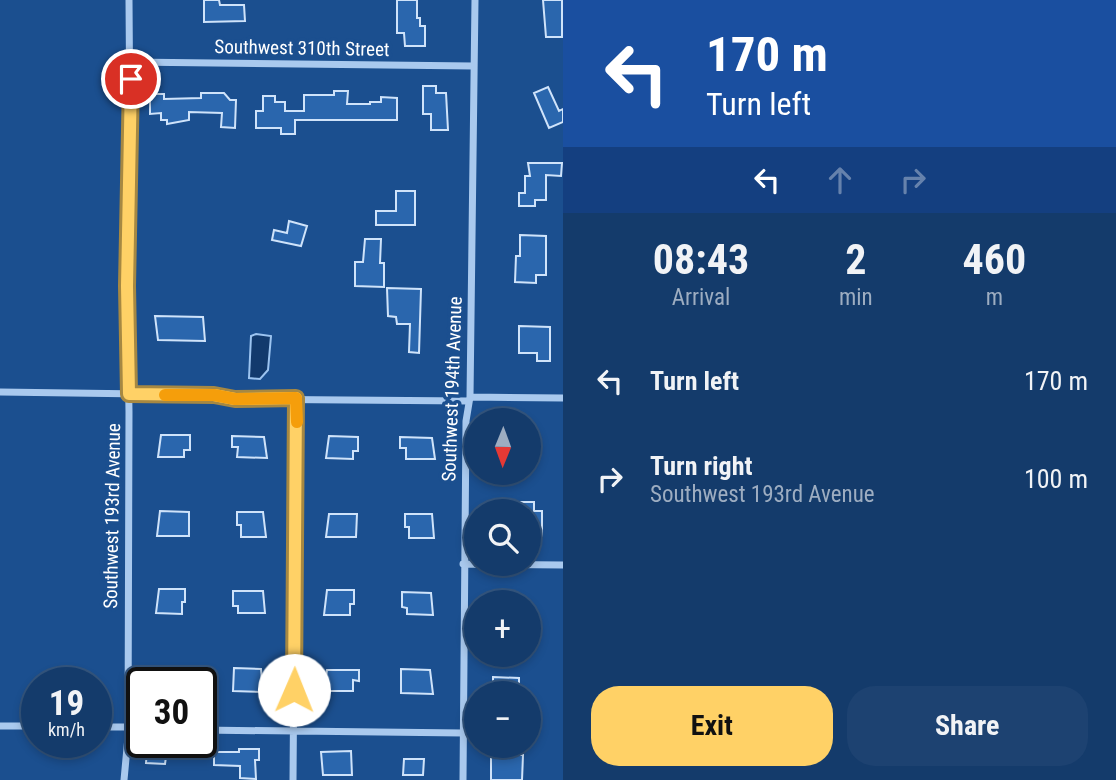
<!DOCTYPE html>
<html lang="en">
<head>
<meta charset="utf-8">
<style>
  :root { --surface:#143b6b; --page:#1d4271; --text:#f1f3f6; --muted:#9dadc1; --line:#33557e; --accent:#ffd166 }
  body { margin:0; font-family:"Roboto Condensed",sans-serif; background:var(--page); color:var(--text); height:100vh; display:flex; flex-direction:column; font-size:26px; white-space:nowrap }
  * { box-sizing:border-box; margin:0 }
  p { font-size:23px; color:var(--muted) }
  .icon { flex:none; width:38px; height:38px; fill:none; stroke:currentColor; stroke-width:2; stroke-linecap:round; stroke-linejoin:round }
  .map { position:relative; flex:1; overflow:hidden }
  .side { display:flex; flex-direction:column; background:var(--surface); width:553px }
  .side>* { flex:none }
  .top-card { background:#1a4fa0; color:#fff; overflow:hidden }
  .needle { width:46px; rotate:181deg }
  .buttons { position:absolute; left:464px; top:408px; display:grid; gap:14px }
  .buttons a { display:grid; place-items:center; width:77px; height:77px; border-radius:50%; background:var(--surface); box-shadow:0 4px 10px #0003,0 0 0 2px var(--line); font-size:35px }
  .speed { position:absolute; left:21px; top:667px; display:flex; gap:14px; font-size:35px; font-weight:700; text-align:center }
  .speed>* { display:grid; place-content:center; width:91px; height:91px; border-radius:50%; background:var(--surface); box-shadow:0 4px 10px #0003,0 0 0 2px var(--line); line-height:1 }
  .speed small { font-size:18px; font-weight:400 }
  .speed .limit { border:4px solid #111; border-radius:10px; background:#fff; color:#111 }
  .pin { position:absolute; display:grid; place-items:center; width:60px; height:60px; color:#fff; margin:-30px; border:4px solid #fff; border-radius:50%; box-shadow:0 2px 7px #0007 }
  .me { position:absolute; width:77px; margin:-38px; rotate:1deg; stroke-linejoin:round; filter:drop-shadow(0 0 5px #0008) }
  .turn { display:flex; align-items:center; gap:24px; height:147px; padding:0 28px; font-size:32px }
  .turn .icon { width:91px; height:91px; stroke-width:2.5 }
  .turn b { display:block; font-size:49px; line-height:60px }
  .lanes { display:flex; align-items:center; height:66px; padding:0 28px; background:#0003; justify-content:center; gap:35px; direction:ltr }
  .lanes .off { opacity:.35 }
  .eta { display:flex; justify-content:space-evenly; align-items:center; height:119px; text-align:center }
  .eta b { font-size:42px; font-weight:700; line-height:49px }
  .cta { display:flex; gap:14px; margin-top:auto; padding:14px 28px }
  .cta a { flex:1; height:80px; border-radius:28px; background:var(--accent); color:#111; font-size:28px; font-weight:700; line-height:80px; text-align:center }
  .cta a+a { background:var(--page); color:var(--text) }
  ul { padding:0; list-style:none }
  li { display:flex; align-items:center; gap:21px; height:98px; padding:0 28px }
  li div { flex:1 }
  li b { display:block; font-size:26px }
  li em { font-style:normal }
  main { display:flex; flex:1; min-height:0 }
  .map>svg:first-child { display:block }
</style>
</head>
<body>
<main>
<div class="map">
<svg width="563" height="780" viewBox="0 0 563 780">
  <rect width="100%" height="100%" fill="#1b4f8f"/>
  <path fill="#123a6d" stroke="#9cc4f0" stroke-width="2" d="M256,334L271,336L268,370L260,379L249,378L251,336Z"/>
  <path fill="#2a66ad" stroke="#cfe3fa" stroke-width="2" d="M204,0H219L220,5H244L245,21L204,22Z
    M397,0H417V18H420V26H425V46H405L404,33H397Z
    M543,0H562V37H546Z
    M423,86H436V93H446L448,130H431V114H423Z
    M548,87L559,111L563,109V122L549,128L534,93Z
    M334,91H348L347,104H370V102H381V97L397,98V120H295V134H281V128H256V111H263V96H275V102H285V111H304V95H334Z
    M201,93H224L230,100H236L235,128L221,127L222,113L189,112V120L167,124V120H161V113L150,114V94H164V99L201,98Z
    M528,163H562L561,176L546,175V200H535V206H519V193H525V176H530Z
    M396,191H415V225H376V211H396Z
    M289,221L307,226L301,246L272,240L274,230L287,233Z
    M520,235L546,236V275H536V283L515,282L516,256H520Z
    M365,239H381L380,263H384V287L355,286V262H363Z
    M387,288L421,289L419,353L409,352L410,324H397L396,317L388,316Z
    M155,316L203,317L205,341L158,340Z
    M519,326L550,327V361H537V353H519Z
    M161,435H190V450H184V457H158Z
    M232,436L264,437L267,458L237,457L238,447H232Z
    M329,436L358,437V451H353V459L326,458Z
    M400,437L432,438L435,459H406V448H400Z
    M511,502H534V511H542V536L528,535V511H511Z
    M160,511L189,512V536H157Z
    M237,512H263L266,537H241V525H237Z
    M329,514H357L356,537H326Z
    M405,514H432L434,538H409V527H405Z
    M159,589H185V602H182V614L156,613Z
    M327,590H354V604H350V615H324Z
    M233,591H263L265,613H238V606H233Z
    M402,592L431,593L433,615L407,614V608L402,607Z
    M158,668H190V679H185V682H158Z
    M234,668L261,669L263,692L233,691Z
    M401,669L430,670L433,694L401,693Z
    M327,670H359V681L353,680V691H324Z
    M493,677L519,678V693H493Z
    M147,749L167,750L165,764L146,763Z
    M239,749H259V760H255L256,779L240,778V766L214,765V752H239Z
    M351,751L352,775H323L321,752Z
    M491,754L523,755L522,780H491Z
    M404,759H424L423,775H403Z"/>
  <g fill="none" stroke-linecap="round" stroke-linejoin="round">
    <path stroke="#a9c9ee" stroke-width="7" d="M130,62L473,66
      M0,392L214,395L235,399L469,401
      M470,397L563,398
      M463,564L563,565
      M0,726H37
      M96,727H128L142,730
      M201,730L463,733
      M124,780L128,737L129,412L127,286L128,159L130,137L129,0
      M293,780L296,398
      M463,780L466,421L470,397L475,0"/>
  </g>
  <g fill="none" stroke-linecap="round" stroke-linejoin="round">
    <defs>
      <path id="route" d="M131,79L127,286L129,394L214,395L235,399L296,398L294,690"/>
    </defs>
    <use href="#route" stroke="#a68842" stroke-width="18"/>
    <use href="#route" stroke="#ffd166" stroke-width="12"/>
    <path stroke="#f59e0b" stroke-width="12" d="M165,395H214L235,399L296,398L297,422"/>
  </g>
  <g text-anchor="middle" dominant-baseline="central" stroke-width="7" stroke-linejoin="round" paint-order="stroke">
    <g font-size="19" fill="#fff" stroke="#1b4f8f">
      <text transform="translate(302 48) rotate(1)">Southwest 310th Street</text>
      <text transform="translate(452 389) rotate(-88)">Southwest 194th Avenue</text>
      <text transform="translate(112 516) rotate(-89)">Southwest 193rd Avenue</text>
    </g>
  </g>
</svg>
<div class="buttons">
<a><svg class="needle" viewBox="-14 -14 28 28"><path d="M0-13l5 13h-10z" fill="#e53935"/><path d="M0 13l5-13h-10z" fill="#9dadc1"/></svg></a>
<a><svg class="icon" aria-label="search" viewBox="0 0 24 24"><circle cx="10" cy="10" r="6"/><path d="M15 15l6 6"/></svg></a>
<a>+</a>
<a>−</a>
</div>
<div class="speed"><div>19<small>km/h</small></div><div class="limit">30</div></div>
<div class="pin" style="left:131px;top:79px;background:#d93025"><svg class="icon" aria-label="arrive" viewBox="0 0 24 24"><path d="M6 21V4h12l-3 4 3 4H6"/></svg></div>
<svg class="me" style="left:294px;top:690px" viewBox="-20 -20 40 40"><circle r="19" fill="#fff"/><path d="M0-13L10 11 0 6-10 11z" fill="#ffd166"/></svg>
</div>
<section class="side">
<div class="top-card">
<div class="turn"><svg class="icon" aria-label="left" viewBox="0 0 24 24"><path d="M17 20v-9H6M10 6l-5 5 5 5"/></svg><div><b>170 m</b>Turn left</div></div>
<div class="lanes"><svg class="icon" aria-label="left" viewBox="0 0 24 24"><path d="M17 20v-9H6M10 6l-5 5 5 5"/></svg><svg class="icon off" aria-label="ahead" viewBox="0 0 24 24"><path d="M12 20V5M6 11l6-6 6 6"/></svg><svg class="icon off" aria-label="right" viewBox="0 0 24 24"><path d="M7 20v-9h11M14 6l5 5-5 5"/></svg></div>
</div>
<div class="eta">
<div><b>08:43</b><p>Arrival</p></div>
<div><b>2</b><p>min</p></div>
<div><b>460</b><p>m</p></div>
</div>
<ul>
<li><svg class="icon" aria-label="left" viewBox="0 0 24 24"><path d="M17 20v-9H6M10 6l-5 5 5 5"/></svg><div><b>Turn left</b></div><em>170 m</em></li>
<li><svg class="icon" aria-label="right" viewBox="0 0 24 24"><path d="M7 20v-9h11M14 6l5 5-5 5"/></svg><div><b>Turn right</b><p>Southwest 193rd Avenue</p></div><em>100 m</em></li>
</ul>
<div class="cta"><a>Exit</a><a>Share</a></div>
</section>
</main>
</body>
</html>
